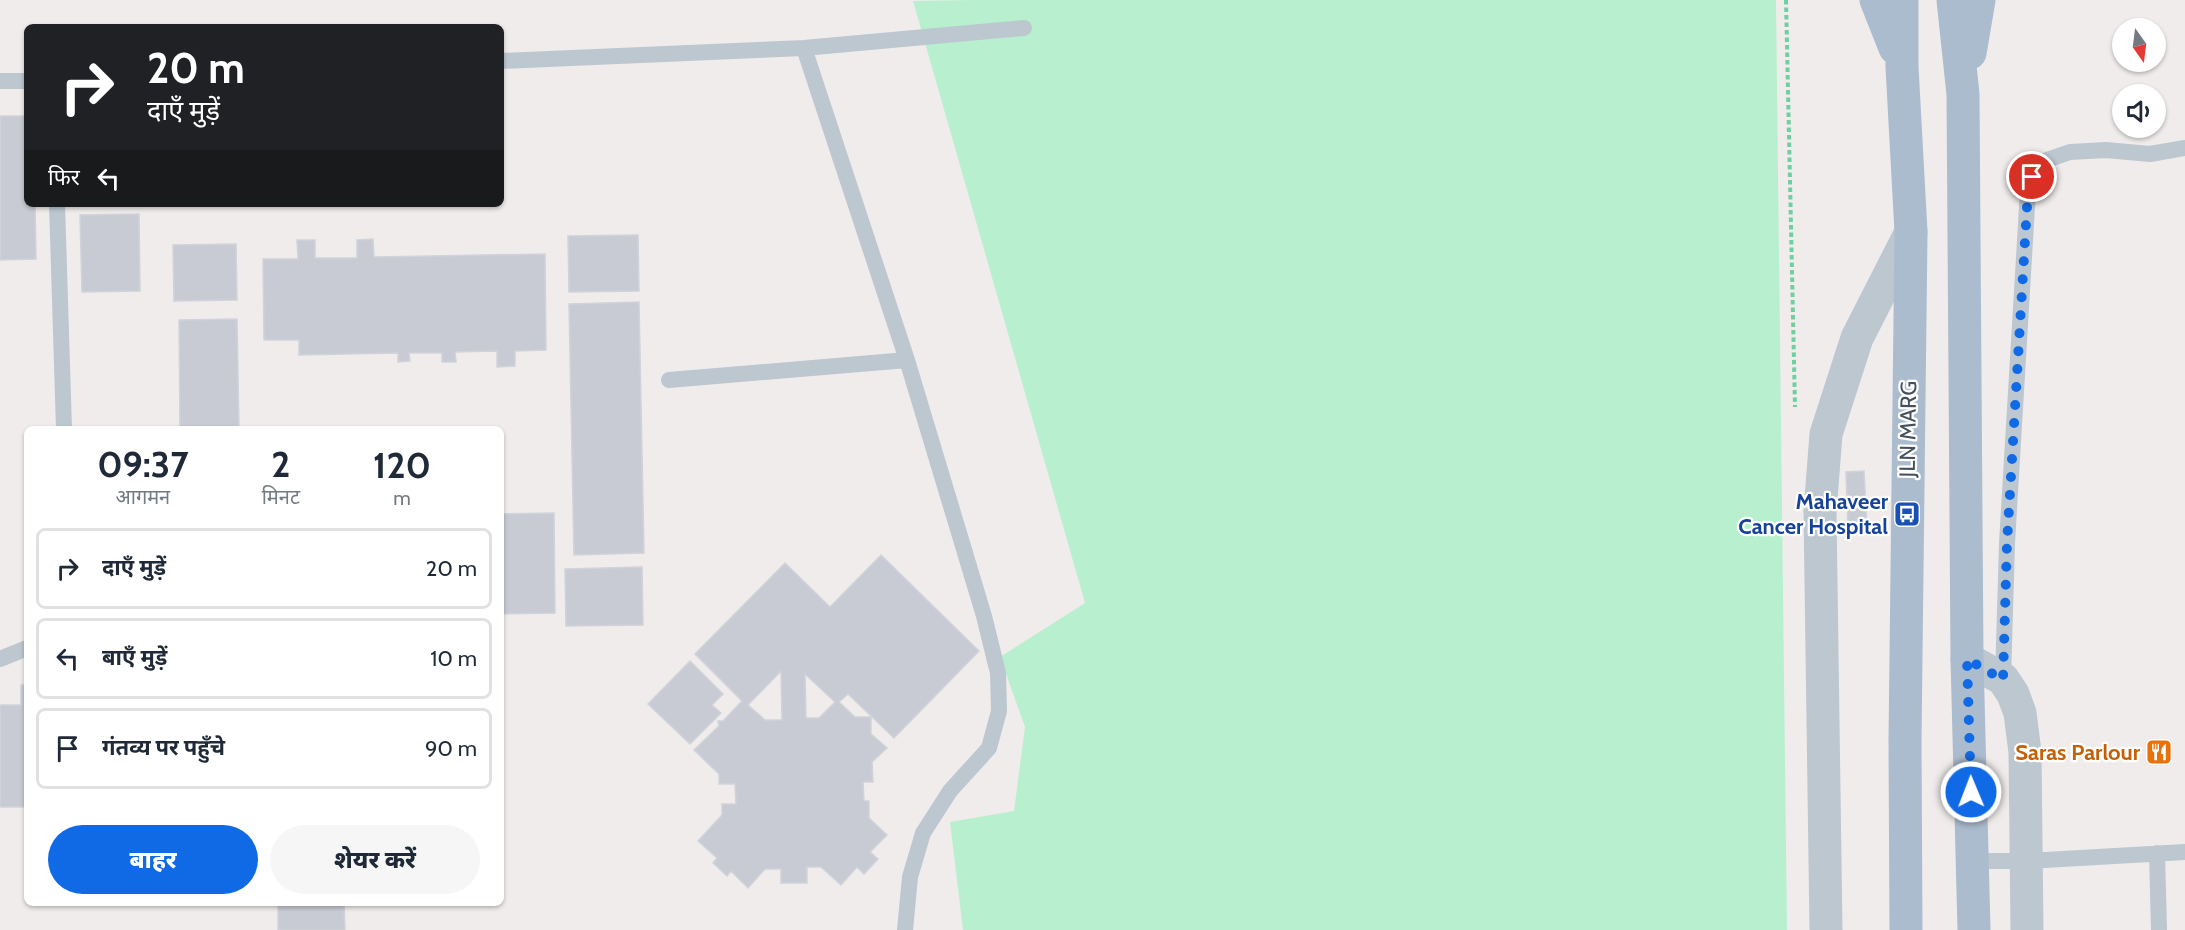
<!DOCTYPE html>
<html lang="hi">
<head>
<meta charset="utf-8">
<style>
  :root { --surface:#fff; --page:#f6f6f7; --text:#1f2937; --muted:#747a83; --line:#e0e1e3; --accent:#106ae6 }
  body { margin:0; font-family:Cabin,"Noto Sans Devanagari",sans-serif; background:var(--page); color:var(--text); height:100vh; display:flex; flex-direction:column; font-size:22px; white-space:nowrap }
  * { box-sizing:border-box; margin:0 }
  p { font-size:20px; color:var(--muted) }
  .icon { flex:none; width:33px; height:33px; fill:none; stroke:currentColor; stroke-width:2; stroke-linecap:round; stroke-linejoin:round }
  .map { position:relative; flex:1; overflow:hidden }
  .side { position:absolute; left:24px; top:426px; width:480px; height:480px; display:flex; flex-direction:column; background:var(--surface); border-radius:9px; box-shadow:0 2px 4px #0004 }
  .side>* { flex:none }
  .banner { position:absolute; left:24px; top:24px; width:480px; height:183px; border-radius:9px; box-shadow:0 2px 4px #0004; background:#202124; color:#fff; overflow:hidden }
  .needle { width:39px; rotate:166deg }
  .buttons { position:absolute; left:2112px; top:18px; display:grid; gap:12px }
  .buttons a { display:grid; place-items:center; width:54px; height:54px; border-radius:50%; background:var(--surface); box-shadow:0 2px 4px #0004; font-size:30px }
  .pin { position:absolute; display:grid; place-items:center; width:51px; height:51px; color:#fff; margin:-26px; border:3px solid #fff; border-radius:50%; box-shadow:0 2px 6px #0007 }
  .me { position:absolute; width:66px; margin:-33px; rotate:359deg; stroke-linejoin:round; filter:drop-shadow(0 0 4px #0008) }
  .turn { display:flex; align-items:center; gap:21px; height:126px; padding:0 24px; font-size:27px }
  .turn .icon { width:78px; height:78px; stroke-width:2.5 }
  .turn b { display:block; font-size:42px; line-height:51px }
  .then { display:flex; align-items:center; height:57px; padding:0 24px; background:#0003; gap:12px; font-size:22px }
  .eta { display:flex; justify-content:space-evenly; align-items:center; height:102px; text-align:center }
  .eta b { font-size:36px; font-weight:800; line-height:42px }
  .primary-button { display:flex; gap:12px; margin-top:auto; padding:12px 24px }
  .primary-button a { flex:1; height:69px; border-radius:36px; background:var(--accent); color:#fff; font-size:24px; font-weight:800; line-height:69px; text-align:center }
  .primary-button a+a { background:var(--page); color:var(--text) }
  ul { padding:0; list-style:none }
  li { display:flex; align-items:center; gap:18px; height:81px; margin:0 12px 9px; padding:0 12px; border:3px solid var(--line); border-radius:9px }
  li div { flex:1 }
  li b { display:block; font-size:22px }
  li em { font-style:normal }
  .map>svg:first-child { display:block }
</style>
</head>
<body>
<div class="map">
<svg width="2185" height="930" viewBox="0 0 2185 930">
  <rect width="100%" height="100%" fill="#f0ecec"/>
  <path fill="#b8f0cf" d="M971,0H1776L1787,930H963L950,822L1014,811L1025,727L1000,657L1085,603L913,1Z"/>
  <path fill="#c8cbd3" stroke="#d0d3d9" stroke-width="1.5" fill-rule="evenodd" d="M0,116H27V204H35L36,259L0,260Z
    M139,214L140,291L82,292L80,215Z
    M638,235L639,291L569,292L568,236Z
    M373,239L374,257L545,254L546,350L515,351V366L497,367V351L455,352L456,362H442V353H409L410,361L398,362V353L299,355V340H264L263,259H298L297,240H315V258H357V240Z
    M236,244L237,300L174,301L173,245Z
    M639,302L644,553L574,555L569,304Z
    M237,319L239,429H180L179,320Z
    M1864,471L1867,528L1848,529L1846,472Z
    M554,513L555,613L501,614V514Z
    M881,555L979,651L894,738L848,694L839,702L855,717H871V734L887,748L872,762L873,782H863L864,801H869V818L887,835L870,852L878,859L864,874L857,867L841,885L821,867H807V883H781V869H765L748,888L731,871L727,876L713,863L717,858L698,841L722,815V804H736L735,784H719V774L694,750L719,726L718,721H723L742,701L695,654L785,563L830,607ZM781,671L782,720H765L748,705ZM805,674L835,702L819,718H806Z
    M642,567L643,625L566,626L565,569Z
    M690,661L723,694L712,705L721,713L690,744L648,704Z
    M21,685H27V807H0V705H21Z
    M278,903H344L345,930H278Z"/>
  <g fill="none" stroke-linecap="round" stroke-linejoin="round">
    <path stroke="#6ed0a1" stroke-width="4" stroke-dasharray="4.5 3" stroke-linecap="butt" d="M1786,0L1795,407"/>
    <path stroke="#bcc7d0" stroke-width="16" d="M804,48L907,360L984,616L998,673L999,711L989,748L950,791L923,833L910,877L905,930
      M501,61L804,48L1024,28
      M0,81H27
      M57,204L64,429
      M669,380L907,360
      M0,659L27,648
      M2003,679L2007,543L2028,190L2035,164L2070,152L2106,150L2150,154L2185,148
      M2157,853L2159,930
      M1973,861H2027L2185,852"/>
    <path stroke="#bcc7d0" stroke-width="33" d="M1967,659L2003,679L2013,694L2020,713L2025,752L2027,930
      M1826,930L1820,512L1826,434L1857,338L1911,232"/>
    <path stroke="#abbcce" stroke-width="33" d="M1876,0L1895,48
      M1902,0V67L1911,232L1905,741L1906,930
      M1953,0L1963,94L1967,659L1974,930
      M1970,53L1979,0"/>
  </g>
  <g fill="none" stroke-linecap="round" stroke-linejoin="round">
    <path stroke="#106ae6" stroke-width="10" stroke-dasharray="0 18" d="M1971,792L1967,659L2003,680L2007,543L2028,190L2032,177"/>
  </g>
  <defs>
    <symbol id="bus-square" viewBox="-11 -11 22 22"><rect x="-9" y="-9" width="18" height="18" rx="4" fill="#1a4fb4" stroke="#fff"/><path d="M-5-6H5V4H4V6H2V4H-2V6H-4V4H-5ZM-3.5-4V0h7V-4ZM-3.5 1.2v1.5H-2V1.2ZM2 1.2v1.5H3.5V1.2Z" fill="#fff"/></symbol>
    <symbol id="restaurant-square" viewBox="-11 -11 22 22"><rect x="-9" y="-9" width="18" height="18" rx="4" fill="#e8710a" stroke="#fff"/><path d="M-5-6h1v4h1v-4h1v4h1v-4h1v5L-1.5 .5V6h-2V.5L-5-1ZM5-6V6H3V1.5H1.5Q1.5-4 5-6Z" fill="#fff"/></symbol>
  </defs>
  <g fill-rule="evenodd">
    <use href="#bus-square" x="1892" y="499" width="30" height="30"/>
    <use href="#restaurant-square" x="2144" y="737" width="30" height="30"/>
  </g>
  <g text-anchor="middle" dominant-baseline="central" stroke-width="4.5" stroke-linejoin="round" paint-order="stroke">
    <g font-size="22" fill="#44505b" stroke="#fff">
      <text transform="translate(1908 429) rotate(-89)">JLN MARG</text>
    </g>
    <g font-size="22" font-weight="bold" fill="#164399" stroke="#fff" text-anchor="end">
      <text x="1888" y="501">Mahaveer<tspan x="1888" dy="25">Cancer Hospital</tspan></text>
    </g>
    <g font-size="22" font-weight="bold" fill="#c56008" stroke="#fff" text-anchor="end">
      <text x="2140" y="752">Saras Parlour</text>
    </g>
  </g>
</svg>
<div class="buttons">
<a><svg class="needle" viewBox="-14 -14 28 28"><path d="M0-13l5 13h-10z" fill="#e53935"/><path d="M0 13l5-13h-10z" fill="#747a83"/></svg></a>
<a><svg class="icon" aria-label="sound" viewBox="0 0 24 24"><path d="M4 9h4l5-4v14l-5-4H4zM17 9q2 3 0 6"/></svg></a>
</div>
<div class="pin" style="left:2032px;top:177px;background:#d93025"><svg class="icon" aria-label="arrive" viewBox="0 0 24 24"><path d="M6 21V4h12l-3 4 3 4H6"/></svg></div>
<svg class="me" style="left:1971px;top:792px" viewBox="-20 -20 40 40"><circle r="17" fill="#106ae6" stroke="#fff" stroke-width="3"/><path d="M0-11L8 9 0 5-8 9z" fill="#fff"/></svg>
<div class="banner">
<div class="turn"><svg class="icon" aria-label="right" viewBox="0 0 24 24"><path d="M7 20v-9h11M14 6l5 5-5 5"/></svg><div><b>20 m</b>दाएँ मुड़ें</div></div>
<div class="then">फिर<svg class="icon" aria-label="left" viewBox="0 0 24 24"><path d="M17 20v-9H6M10 6l-5 5 5 5"/></svg></div>
</div>
<section class="side">
<div class="eta">
<div><b>09:37</b><p>आगमन</p></div>
<div><b>2</b><p>मिनट</p></div>
<div><b>120</b><p>m</p></div>
</div>
<ul>
<li><svg class="icon" aria-label="right" viewBox="0 0 24 24"><path d="M7 20v-9h11M14 6l5 5-5 5"/></svg><div><b>दाएँ मुड़ें</b></div><em>20 m</em></li>
<li><svg class="icon" aria-label="left" viewBox="0 0 24 24"><path d="M17 20v-9H6M10 6l-5 5 5 5"/></svg><div><b>बाएँ मुड़ें</b></div><em>10 m</em></li>
<li><svg class="icon" aria-label="arrive" viewBox="0 0 24 24"><path d="M6 21V4h12l-3 4 3 4H6"/></svg><div><b>गंतव्य पर पहुँचे</b></div><em>90 m</em></li>
</ul>
<div class="primary-button"><a>बाहर</a><a>शेयर करें</a></div>
</section>
</div>
</body>
</html>
